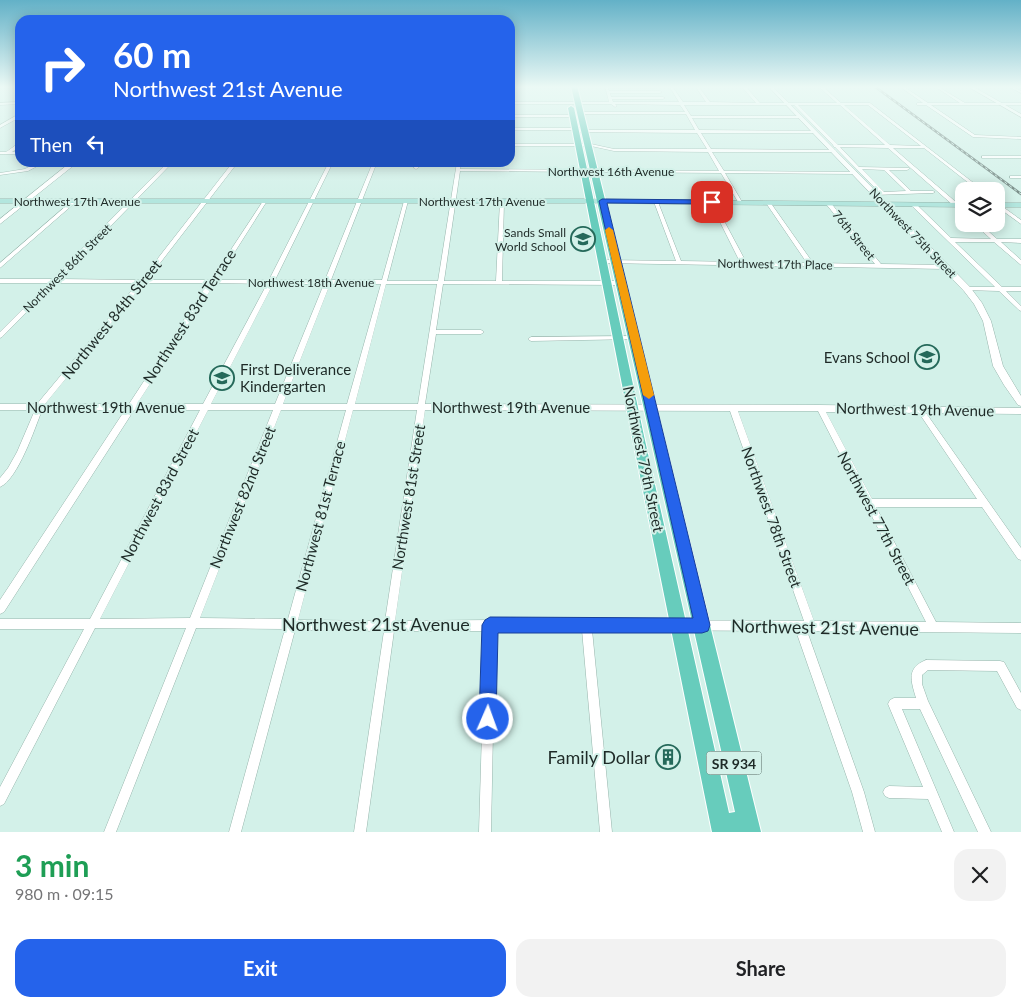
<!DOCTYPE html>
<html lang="en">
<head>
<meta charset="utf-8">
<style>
  :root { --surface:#fff; --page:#f2f2f2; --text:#202124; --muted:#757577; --accent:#2563eb }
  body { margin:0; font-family:Lato,sans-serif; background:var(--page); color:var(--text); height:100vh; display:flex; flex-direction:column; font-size:19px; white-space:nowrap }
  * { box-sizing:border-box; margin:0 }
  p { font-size:16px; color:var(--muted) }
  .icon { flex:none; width:28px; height:28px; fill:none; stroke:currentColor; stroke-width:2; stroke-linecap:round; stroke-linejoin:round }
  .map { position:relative; height:832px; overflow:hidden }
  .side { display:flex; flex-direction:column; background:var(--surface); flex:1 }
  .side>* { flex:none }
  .hud { position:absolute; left:15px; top:15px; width:500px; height:152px; border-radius:15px; box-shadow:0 2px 12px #0003; background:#2563eb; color:#fff; overflow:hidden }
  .controls { position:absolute; left:955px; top:182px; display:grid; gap:10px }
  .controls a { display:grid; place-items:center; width:50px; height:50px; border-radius:10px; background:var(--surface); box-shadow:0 2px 12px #0003; font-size:25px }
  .pin { position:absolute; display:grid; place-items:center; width:42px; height:42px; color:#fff; margin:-21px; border-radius:10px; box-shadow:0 2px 8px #0006 }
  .me { position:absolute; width:55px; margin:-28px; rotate:2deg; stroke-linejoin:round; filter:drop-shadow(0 0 4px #0008) }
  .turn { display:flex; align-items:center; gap:18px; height:105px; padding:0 15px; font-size:22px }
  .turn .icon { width:65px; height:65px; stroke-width:2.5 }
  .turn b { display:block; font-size:35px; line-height:42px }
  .then { display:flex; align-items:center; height:48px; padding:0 15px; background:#0003; gap:10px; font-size:19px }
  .round { display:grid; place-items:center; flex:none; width:52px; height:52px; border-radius:15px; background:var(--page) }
  .headline { display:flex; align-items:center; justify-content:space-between; height:85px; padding:0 15px }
  h1 { font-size:30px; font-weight:700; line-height:38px; color:#1e9e55 }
  .primary-button { display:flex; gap:10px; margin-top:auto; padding:10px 15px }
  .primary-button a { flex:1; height:58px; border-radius:15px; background:var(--accent); color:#fff; font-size:20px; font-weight:700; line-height:58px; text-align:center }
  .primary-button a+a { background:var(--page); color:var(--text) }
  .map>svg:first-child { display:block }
</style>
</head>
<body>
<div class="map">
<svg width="1021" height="832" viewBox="0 0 1021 832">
  <rect width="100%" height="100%" fill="#d3f1e9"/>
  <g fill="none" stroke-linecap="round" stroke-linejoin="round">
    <defs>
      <path id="minor" d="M605,86H657L658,88H608L609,91H660L662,92L660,93H610L611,97H663L665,98L663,99H612L613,102H679L669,86H672L683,102H706L695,86H698L710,102L756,103L741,86H745L760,103H837L818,86H822L841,103H870L984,191H979L924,148H893L964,209V213H962L888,148L840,147L859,167L909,168V169L907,170H889L911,191H933L935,192L933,193L873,195V193L879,192L835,147H834L833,145L794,105H684L691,116H800L802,117L800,118H692L699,130L815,131L817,132L815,133H701L711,149L834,150L836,151L834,152H712L724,171L855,172H857V174L725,173L742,202L740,203L738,202L721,173L460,171L444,281H496L500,201L502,200L504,201L502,281H621L624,283L621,285L443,284L436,330H481L484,332L481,334H436L425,404L820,405L1021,408V414L926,413L1021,548V560L1018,559L982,507H876L936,622L1021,623V633L813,631L811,632L807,631L864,792L875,832H863L852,792L796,631L592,630L612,832H600L582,630L495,631L491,832H479L485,631H394L366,832H354L384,631L295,630L241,832H229L285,629L196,628L116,832H104L186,628H95L4,804L0,806V787L84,629H0V619H90L200,410H134L4,612L0,614V600L125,410H42C35,428 18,479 0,487V478L8,468L17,452L35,410H0V404H37L138,283H55L2,337L0,338V332L49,283H0V279H52L168,162H173L59,279L141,280L233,162H238L147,280H211L263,201L265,200L267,201L217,280H269L329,162H333L275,280H325L373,162H377L331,280H382L404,201L406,200L408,201L387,281H438L457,162H461L460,169L719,171L708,152L614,151L591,146H510V144H591L614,149H707L697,133L576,132H575V130H510V128H580L582,129L581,130H695L686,114H574L572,113L574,112H685L680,105L615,104L617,106L615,107L611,104H510V102H609ZM798,105H840L885,145H838ZM844,105H868L921,146L890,145ZM862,169L884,170L906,191L884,192ZM144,283H208L129,404H45ZM215,283L267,284L203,404H137ZM273,284H324L275,404H211ZM330,284H381L347,404H283ZM386,284H437L418,404H355ZM208,410H273L190,618L100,619ZM281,410H346L288,619L200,618ZM353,410H417L385,621L298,620ZM425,410L730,411L804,621L490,620L395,621ZM738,411H818L926,622L814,621ZM826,412L919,413L977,499H872Z
        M899,86H903L928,103H960L934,86H937L965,103H1021V105H931L975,135L1021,137V139L973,137L926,105H917V103H923Z
        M1008,86H1012L1021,91V93Z
        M20,102V104L0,105V103Z
        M19,114H20V117L0,128V125Z
        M510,115H580L582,116L580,117H510Z
        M19,143H20V146L12,152H20V154H0V152H6Z
        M982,156H1021V158H982Z
        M38,162H45L28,171L0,175V173L25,169Z
        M416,162H420L418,168L416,169L414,168Z
        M1010,176H1021V178H1010Z
        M73,200L77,201L0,268V263Z
        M654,201L658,202L681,261L740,262L710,202L712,201L714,202L746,262L807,263L766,203L768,202H770L813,263L875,264L826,204V203L828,202H830L881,264L946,265L949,267L946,269L602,263V261L604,260L676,261L654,202Z
        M996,202L1021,220V224L996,206Z
        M911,203H915L951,238L991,239L974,224H980L997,239H1021V243L1001,242L1021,260V265L994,242H955L1002,287H1021V291H1006L1021,306V311L1019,310L999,291L965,290L964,289L967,287H995L911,205Z
        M635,336L638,338L637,339L531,341L528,339L531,337Z
        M926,660L1000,661L1004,662L1021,693V710L1017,708L997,671L928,670L922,675V684L928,701L991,832H978L920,709H902L954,832H942L928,799L889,798L885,796L883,792L885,788L889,786L923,787L888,704L890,700L894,698H916C911,681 906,668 926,660Z"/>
      <path id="tertiary" d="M768,86H772L970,287L982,303L991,321L1003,366L1021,396V406L1018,405L1004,385L993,366L983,321L974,304L964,291Z
        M967,86H972L1021,114V117Z
        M71,162H78L0,224V219Z"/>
      <path id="secondary" d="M0,199H585L964,203V207L585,203H0Z
        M996,203H1021V207H996Z"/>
      <path id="primary" d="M571,86H577L761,832H712L632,436L568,108L571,106L574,108L644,436L729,813L735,812Z"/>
    </defs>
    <use href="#minor" stroke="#97b5ac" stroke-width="1"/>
    <use href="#tertiary" stroke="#97b5ac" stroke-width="1"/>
    <use href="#secondary" stroke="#97b5ac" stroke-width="1"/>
    <use href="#primary" stroke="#fff" stroke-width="2"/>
    <use href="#minor" fill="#fff" fill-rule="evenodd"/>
    <use href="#tertiary" fill="#fff" fill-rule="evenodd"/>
    <use href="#secondary" fill="#b3e6de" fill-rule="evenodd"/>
    <use href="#primary" fill="#67ccbc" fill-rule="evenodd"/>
    <defs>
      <path id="rail" d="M874,86L1021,194"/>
    </defs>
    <use href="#rail" stroke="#718580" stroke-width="2.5"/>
    <use href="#rail" stroke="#d3f1e9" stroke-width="1" stroke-dasharray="3" stroke-linecap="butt"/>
  </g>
  <linearGradient id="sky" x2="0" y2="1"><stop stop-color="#63b1c7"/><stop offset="0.43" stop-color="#ebf9f5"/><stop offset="1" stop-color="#ebf9f5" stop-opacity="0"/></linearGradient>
  <rect width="1021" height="202" fill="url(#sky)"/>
  <path fill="#2563eb" stroke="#184099" d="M602,199L712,200L716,202L712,204L607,203L710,625L708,631L702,633H498L496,719L494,725L488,728L482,725L479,719L482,625L485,620L490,617L693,618L599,201Z"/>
  <path fill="#f59e0b" d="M609,227L613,230L654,395L649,399L643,395L605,230Z"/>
  <defs>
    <symbol id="school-ring" viewBox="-11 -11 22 22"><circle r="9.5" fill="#d3f1e9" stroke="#25695a" stroke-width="1.5"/><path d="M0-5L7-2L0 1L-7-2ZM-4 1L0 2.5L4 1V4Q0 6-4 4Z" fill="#25695a"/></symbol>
    <symbol id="building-ring" viewBox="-11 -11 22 22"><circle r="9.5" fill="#d3f1e9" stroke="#25695a" stroke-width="1.5"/><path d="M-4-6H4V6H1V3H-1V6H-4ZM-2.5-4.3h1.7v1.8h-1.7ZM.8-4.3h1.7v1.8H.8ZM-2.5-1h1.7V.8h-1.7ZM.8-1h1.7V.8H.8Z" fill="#25695a"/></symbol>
  </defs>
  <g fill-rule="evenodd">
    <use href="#school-ring" x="569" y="225" width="28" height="28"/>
    <use href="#school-ring" x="913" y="343" width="28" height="28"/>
    <use href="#school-ring" x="208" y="364" width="28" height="28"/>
    <use href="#building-ring" x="654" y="743" width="28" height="28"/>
  </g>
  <g text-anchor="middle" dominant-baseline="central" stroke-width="4" stroke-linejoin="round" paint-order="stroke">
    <g font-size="12" fill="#1e2a27" stroke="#d3f1e9">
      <text x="611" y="171">Northwest 16th Avenue</text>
      <text x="77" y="201">Northwest 17th Avenue</text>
      <text x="482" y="201">Northwest 17th Avenue</text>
      <text transform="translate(913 233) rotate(46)">Northwest 75th Street</text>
      <text transform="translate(854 235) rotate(51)">76th Street</text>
      <text transform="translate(775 264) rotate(1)">Northwest 17th Place</text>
      <text transform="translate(67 268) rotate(-45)">Northwest 86th Street</text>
      <text x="311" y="282">Northwest 18th Avenue</text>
    </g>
    <g font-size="12" fill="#1e2a27" stroke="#d3f1e9" text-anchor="end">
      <text x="566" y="232">Sands Small<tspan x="566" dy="14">World School</tspan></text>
    </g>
    <rect fill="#d3f1e9" stroke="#546661" stroke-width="1" x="706.5" y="751.5" width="55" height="23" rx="4"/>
    <g font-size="14" font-weight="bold" fill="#1e2a27">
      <text x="734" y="763">SR 934</text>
    </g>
    <g font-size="15" fill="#1e2a27" stroke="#d3f1e9">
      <text transform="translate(189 316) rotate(-57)">Northwest 83rd Terrace</text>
      <text transform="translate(111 319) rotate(-51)">Northwest 84th Street</text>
      <text x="106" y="407">Northwest 19th Avenue</text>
      <text x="511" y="407">Northwest 19th Avenue</text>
      <text transform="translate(915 409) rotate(1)">Northwest 19th Avenue</text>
      <text transform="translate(644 459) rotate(78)">Northwest 79th Street</text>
      <text transform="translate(159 495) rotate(-62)">Northwest 83rd Street</text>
      <text transform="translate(242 497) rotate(-68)">Northwest 82nd Street</text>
      <text transform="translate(408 497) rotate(-81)">Northwest 81st Street</text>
      <text transform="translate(320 516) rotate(-75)">Northwest 81st Terrace</text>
      <text transform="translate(772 517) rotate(70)">Northwest 78th Street</text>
      <text transform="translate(877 518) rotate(62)">Northwest 77th Street</text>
    </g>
    <g font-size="15" fill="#1e2a27" stroke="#d3f1e9" text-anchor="end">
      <text x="910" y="357">Evans School</text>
      <text x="240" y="369" text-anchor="start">First Deliverance<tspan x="240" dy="17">Kindergarten</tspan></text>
    </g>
    <g font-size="18" fill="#1e2a27" stroke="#d3f1e9">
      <text x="376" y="624">Northwest 21st Avenue</text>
      <text transform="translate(825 627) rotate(1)">Northwest 21st Avenue</text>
    </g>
    <g font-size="18" fill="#1e2a27" stroke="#d3f1e9" text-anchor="end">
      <text x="650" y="757">Family Dollar</text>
    </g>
  </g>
</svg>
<div class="controls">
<a><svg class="icon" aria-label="layers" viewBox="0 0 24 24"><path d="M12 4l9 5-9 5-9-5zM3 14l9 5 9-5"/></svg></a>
</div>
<div class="pin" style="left:712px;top:202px;background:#d93025"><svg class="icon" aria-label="arrive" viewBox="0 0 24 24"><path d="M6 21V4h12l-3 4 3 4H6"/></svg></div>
<svg class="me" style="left:488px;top:719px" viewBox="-20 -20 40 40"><circle r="17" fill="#2563eb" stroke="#fff" stroke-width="3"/><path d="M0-11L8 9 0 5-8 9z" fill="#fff"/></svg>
<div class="hud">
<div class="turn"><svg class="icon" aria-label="right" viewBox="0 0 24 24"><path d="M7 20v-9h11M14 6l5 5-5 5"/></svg><div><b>60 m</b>Northwest 21st Avenue</div></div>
<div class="then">Then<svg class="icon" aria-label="left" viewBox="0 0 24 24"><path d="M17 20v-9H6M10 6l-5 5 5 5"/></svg></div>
</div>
</div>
<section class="side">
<div class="headline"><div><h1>3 min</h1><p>980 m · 09:15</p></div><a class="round"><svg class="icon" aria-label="close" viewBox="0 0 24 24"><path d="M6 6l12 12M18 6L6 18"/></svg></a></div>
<div class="primary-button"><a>Exit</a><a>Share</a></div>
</section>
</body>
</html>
